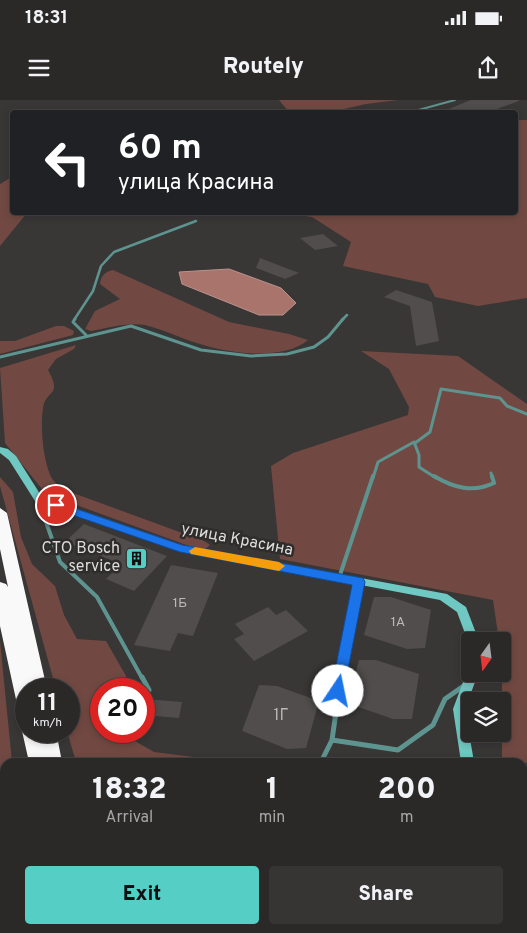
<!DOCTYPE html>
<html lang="en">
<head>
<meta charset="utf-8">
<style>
  :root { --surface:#2b2828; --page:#373434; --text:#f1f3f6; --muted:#a6a6a8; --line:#474445; --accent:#55cec5 }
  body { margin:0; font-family:Overpass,sans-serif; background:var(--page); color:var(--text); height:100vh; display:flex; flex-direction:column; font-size:19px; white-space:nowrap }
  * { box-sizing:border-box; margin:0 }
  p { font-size:16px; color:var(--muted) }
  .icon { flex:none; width:28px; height:28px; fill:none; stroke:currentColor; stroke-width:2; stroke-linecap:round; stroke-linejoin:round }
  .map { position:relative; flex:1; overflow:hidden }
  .panel { position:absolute; left:0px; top:658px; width:528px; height:176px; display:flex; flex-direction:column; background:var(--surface); border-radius:15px 15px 0 0; box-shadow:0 2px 8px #0003,0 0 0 1px var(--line) }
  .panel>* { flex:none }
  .hud { position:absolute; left:10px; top:10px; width:508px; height:105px; border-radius:5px; box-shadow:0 2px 8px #0003,0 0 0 1px var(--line); background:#202124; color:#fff; overflow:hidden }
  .needle { width:32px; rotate:194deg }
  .fabs { position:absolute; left:461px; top:532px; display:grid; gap:10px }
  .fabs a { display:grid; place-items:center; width:50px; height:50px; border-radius:5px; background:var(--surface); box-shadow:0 2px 8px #0003,0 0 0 1px var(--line); font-size:25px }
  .speed { position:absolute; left:15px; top:578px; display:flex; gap:10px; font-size:25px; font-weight:700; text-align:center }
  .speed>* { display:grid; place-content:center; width:65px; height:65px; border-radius:50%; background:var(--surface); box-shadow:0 2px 8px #0003,0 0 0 1px var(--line); line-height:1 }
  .speed small { font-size:12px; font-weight:400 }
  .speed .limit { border:8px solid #d22; background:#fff; color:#111 }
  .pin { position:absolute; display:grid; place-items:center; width:42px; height:42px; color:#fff; margin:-21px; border:2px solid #fff; border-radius:50%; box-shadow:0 1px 5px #0007 }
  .me { position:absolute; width:55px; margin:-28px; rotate:11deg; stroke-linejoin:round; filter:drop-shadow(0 0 4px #0008) }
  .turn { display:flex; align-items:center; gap:18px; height:105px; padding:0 25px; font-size:22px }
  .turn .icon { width:65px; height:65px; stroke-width:2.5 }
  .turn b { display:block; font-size:35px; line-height:42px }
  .eta { display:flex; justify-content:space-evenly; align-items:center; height:85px; text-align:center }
  .eta b { font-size:30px; font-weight:800; line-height:35px }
  .primary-button { display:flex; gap:10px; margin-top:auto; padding:10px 25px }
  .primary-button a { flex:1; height:58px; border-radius:5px; background:var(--accent); color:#111; font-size:20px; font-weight:800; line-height:58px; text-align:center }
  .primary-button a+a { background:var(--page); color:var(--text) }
  .status { display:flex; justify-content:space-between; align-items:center; height:35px; padding:0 25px; background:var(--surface); direction:ltr }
  .status svg { height:14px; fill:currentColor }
  header { display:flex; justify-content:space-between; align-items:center; height:65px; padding:0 25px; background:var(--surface); font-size:22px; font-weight:800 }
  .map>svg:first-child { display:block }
</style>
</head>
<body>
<div class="status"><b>18:31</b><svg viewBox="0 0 49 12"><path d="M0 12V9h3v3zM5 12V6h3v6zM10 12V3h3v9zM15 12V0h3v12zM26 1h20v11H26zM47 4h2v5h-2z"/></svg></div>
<header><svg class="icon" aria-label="menu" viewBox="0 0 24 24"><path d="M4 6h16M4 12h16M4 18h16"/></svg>Routely<svg class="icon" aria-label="share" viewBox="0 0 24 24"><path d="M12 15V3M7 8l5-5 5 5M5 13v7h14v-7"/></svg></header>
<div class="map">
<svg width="527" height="833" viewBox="0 0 527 833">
  <rect width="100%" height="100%" fill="#393636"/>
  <path fill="#714942" d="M279,0H398L366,4L331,12H289Z
    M519,20H527V198L478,206L435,197L428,184L343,166L351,142L312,117L282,113L515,112V26Z
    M12,77V112L27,113L0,146V84Z
    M113,170L229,222L289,234L308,240C284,260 236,254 207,246C186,241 166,230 145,225C127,222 108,228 91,231L85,229L95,211L120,199L100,184C101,175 105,172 113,170Z
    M56,226H64L74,231L73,235L0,254V241H15Z
    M76,245L74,249L56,259L48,270C63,297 46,289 43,308C40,326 43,364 53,380C56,384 61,387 65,390L204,441L210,445L203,451L46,394L5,343L0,268Z
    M361,251L458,256L527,304V662L523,668L522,662H502V541H499L493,500L280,459L271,366L293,353L408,315L409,307L389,269Z
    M0,377L13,392L21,437L32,464L55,486L64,515L77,539L106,541L126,576L124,589H101V631H127L128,637L154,652L218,660L217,662H76L67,631L69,589H56L0,386Z
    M0,541L12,662H5V829H28V833H0Z
    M104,829H378L379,833H105Z"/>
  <path fill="#a9746b" stroke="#b9938d" d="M229,169L281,188L296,203L283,215H259L182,184L179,172Z"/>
  <path fill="#504d4c" d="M471,0H519V1L489,12H441Z
    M323,134L338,146L315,150L300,138Z
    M260,158L299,173L285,179L256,168Z
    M396,190L432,202L439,241L416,246L410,206L384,197Z
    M84,424L167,456L134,491L106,479L121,464L65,442Z
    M171,465L218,473L193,536L178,533L170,551L134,545Z
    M374,497H391L431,510L425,548L407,549L364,535Z
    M268,507L276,515L286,510L308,531L254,561L234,539L244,534L235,524Z
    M359,560H376L419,574L412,619H393L347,603Z
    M259,585L277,586L319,601L306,648L287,649L242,631Z
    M144,599L182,602L179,618L144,615Z"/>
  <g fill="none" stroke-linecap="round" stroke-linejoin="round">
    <path stroke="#5e948f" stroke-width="2" d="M411,12L455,0"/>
    <path stroke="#5e948f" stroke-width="2.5" d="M74,220L93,191L101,166L114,152L196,121
      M342,220L347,215"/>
    <path stroke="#5e948f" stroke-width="3" d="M75,219L73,222L87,236
      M0,257L131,226L201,250L251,256L287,254L314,247L328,237L343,219
      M415,343L430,332L441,289L500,298L507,306L527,314
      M491,373L492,378
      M373,378L378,362L414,342L419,355V367L436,378"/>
    <path stroke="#5e948f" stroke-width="4" d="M434,376C454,388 473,393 494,383L492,376
      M38,399L60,462L97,497L142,578
      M339,478L373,376
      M341,578L359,482"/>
    <path stroke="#5e948f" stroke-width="5" d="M142,577L149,590
      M332,640L398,650L433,625L445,599L465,585
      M321,662L332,640L341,577"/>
    <path fill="#6fc8c1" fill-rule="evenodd" d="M0,347L8,349L16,356L42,397L182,445L447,494L466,507L479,541H470L469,544L457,512L440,500L176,450L35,401L9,360L0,353Z
      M470,570V574H478L465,609L474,662H461L453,609L466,574Z
      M527,714V726L522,728V715Z"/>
    <path fill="#f9f9f9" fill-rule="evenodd" d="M0,408L7,413L47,589H26V611L19,609L17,604L0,526V482L6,484L8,487L0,449Z
      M25,625L26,631H56L62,662H29L22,631Z
      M64,829H86L87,833H63Z"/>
  </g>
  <path fill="#1a73e8" stroke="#114b97" d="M56,402L182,445L363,478L365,482L343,595H333L331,591L352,485L180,452L52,408L50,405Z"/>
  <path fill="#f59e0b" d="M195,447L279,462L285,466L279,471L191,454L189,451Z"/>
  <defs>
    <symbol id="building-square" viewBox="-11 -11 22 22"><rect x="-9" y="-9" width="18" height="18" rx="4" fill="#55cec5" stroke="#2f2c2c"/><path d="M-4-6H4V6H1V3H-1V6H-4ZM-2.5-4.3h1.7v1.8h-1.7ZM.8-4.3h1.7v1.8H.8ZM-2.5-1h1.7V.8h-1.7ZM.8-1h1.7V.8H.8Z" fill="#111"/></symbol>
  </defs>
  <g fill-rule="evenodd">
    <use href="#building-square" x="124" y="446" width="25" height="25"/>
  </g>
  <g text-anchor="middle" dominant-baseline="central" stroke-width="5" stroke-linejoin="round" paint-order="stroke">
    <g font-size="14" fill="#bab8b7">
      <text x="180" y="503">1Б</text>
      <text x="398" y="522">1А</text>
    </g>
    <g font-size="16" fill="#dddbdb" stroke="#2f2c2c">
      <text transform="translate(237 440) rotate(11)">улица Красина</text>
    </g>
    <g font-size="16" fill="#dddbdb" stroke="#2f2c2c" text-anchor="end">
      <text x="120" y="449">СТО Bosch<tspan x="120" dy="18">service</tspan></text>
    </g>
    <g font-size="16" fill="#bab8b7">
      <text x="281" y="616">1Г</text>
    </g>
  </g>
</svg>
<div class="fabs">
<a><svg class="needle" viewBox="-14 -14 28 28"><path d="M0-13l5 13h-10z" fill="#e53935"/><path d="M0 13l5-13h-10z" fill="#a6a6a8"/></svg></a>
<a><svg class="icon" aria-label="layers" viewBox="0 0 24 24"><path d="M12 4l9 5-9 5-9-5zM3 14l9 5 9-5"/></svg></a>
</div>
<div class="speed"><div>11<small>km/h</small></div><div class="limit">20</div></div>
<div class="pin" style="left:56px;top:405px;background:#d93025"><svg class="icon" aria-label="arrive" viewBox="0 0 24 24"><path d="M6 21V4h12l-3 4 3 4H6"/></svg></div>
<svg class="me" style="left:338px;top:591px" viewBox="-20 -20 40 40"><circle r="19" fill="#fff"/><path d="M0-13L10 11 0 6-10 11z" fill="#1a73e8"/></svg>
<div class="hud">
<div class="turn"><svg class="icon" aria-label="left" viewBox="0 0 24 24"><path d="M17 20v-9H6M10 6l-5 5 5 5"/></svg><div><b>60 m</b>улица Красина</div></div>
</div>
<section class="panel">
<div class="eta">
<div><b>18:32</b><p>Arrival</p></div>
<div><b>1</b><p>min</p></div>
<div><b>200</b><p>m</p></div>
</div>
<div class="primary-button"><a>Exit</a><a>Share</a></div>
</section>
</div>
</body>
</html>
